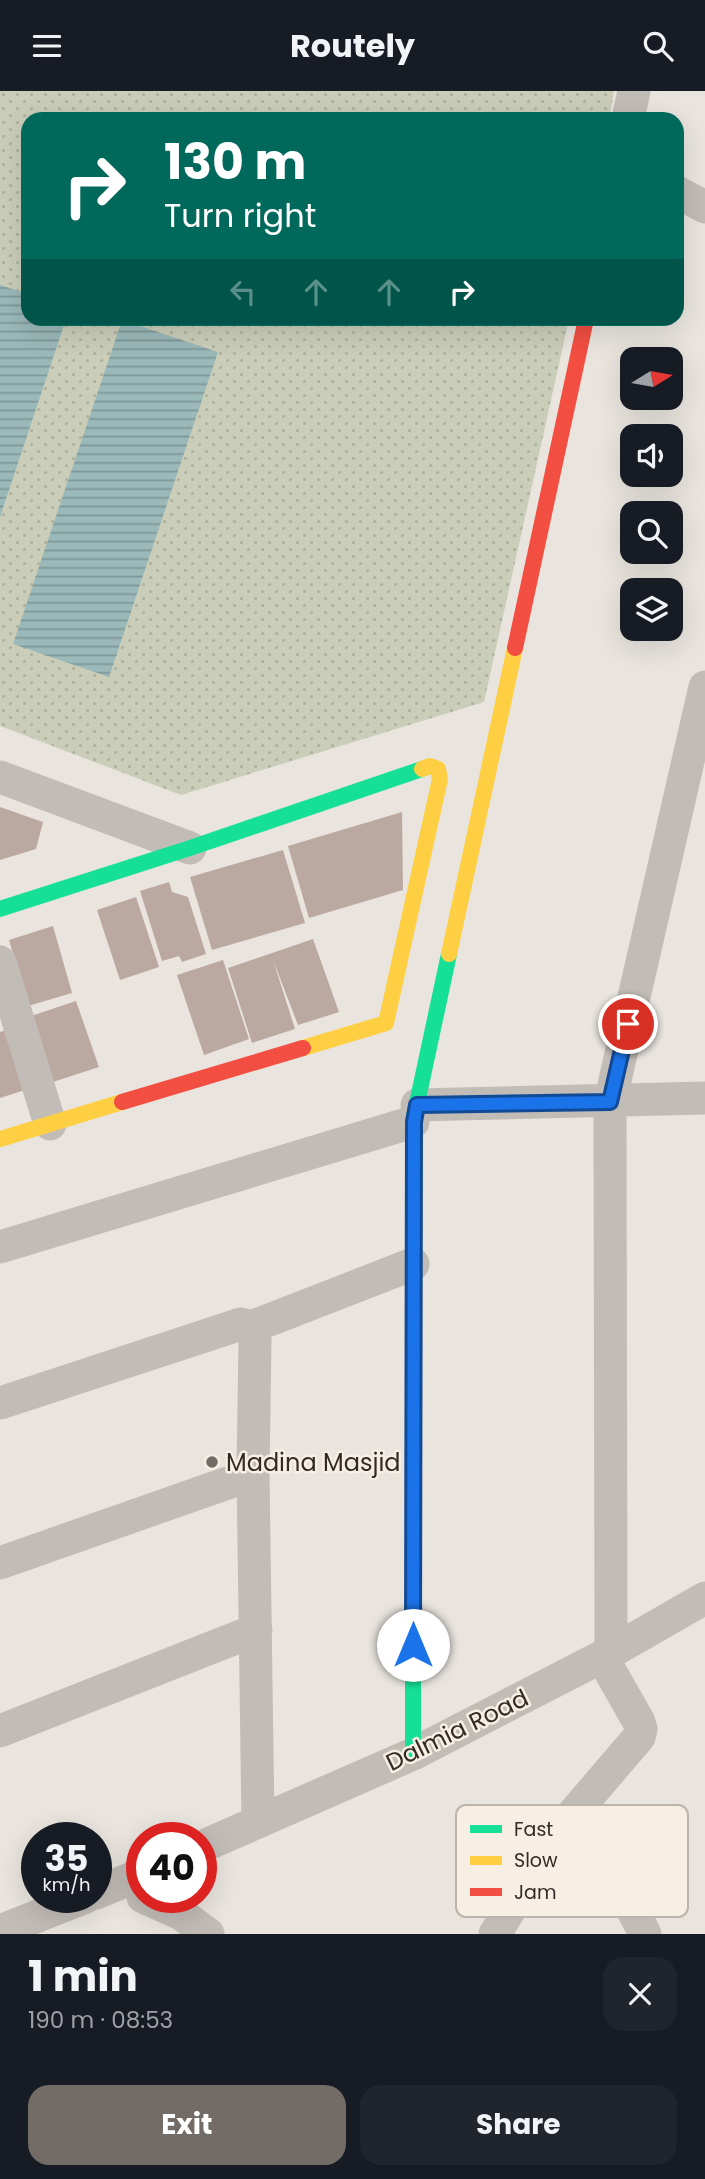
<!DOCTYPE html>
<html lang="en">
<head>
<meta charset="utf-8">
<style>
  :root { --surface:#171b24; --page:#20242c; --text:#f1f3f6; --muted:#9ea1a6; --accent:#726b66 }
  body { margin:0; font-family:Poppins,sans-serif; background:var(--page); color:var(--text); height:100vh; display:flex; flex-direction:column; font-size:26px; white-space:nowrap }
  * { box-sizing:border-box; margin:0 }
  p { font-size:23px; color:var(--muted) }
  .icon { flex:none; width:38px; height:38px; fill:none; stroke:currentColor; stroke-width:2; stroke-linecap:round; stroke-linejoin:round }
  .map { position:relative; height:1843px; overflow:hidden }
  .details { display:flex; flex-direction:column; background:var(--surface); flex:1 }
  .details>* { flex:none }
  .hud { position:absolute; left:21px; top:21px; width:663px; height:214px; border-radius:21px; box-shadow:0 7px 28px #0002; background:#00695c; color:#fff; overflow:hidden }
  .needle { width:46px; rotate:79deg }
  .buttons { position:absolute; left:620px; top:256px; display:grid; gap:14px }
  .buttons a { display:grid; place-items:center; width:63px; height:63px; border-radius:14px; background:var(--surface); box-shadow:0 7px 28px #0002; font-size:35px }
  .speed { position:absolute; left:21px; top:1731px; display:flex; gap:14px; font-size:35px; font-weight:700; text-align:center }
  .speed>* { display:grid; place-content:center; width:91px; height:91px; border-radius:50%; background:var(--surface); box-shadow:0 7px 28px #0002; line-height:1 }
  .speed small { font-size:18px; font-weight:400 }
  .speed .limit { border:10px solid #d22; background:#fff; color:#111 }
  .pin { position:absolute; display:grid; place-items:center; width:60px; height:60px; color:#fff; margin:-30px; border:4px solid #fff; border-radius:50%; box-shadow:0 2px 7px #0007 }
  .me { position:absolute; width:77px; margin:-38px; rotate:0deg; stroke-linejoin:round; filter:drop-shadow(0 0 5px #0008) }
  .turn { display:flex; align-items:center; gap:24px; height:147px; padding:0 28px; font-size:32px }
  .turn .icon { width:91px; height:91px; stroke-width:2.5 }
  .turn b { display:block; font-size:49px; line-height:60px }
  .lanes { display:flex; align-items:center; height:66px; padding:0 28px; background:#0003; justify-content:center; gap:35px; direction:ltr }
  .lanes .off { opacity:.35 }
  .round { display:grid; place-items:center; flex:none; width:74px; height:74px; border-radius:21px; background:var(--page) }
  .overview { display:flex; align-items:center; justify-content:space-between; height:119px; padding:0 28px }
  h1 { font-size:42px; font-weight:700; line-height:52px }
  .action { display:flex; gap:14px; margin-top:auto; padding:14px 28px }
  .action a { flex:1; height:80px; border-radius:21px; background:var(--accent); color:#fff; font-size:28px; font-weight:700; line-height:80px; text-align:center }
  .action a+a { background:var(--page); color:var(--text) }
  header { display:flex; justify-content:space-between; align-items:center; height:91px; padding:0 28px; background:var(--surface); font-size:32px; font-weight:700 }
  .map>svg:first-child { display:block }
</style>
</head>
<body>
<header><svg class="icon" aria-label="menu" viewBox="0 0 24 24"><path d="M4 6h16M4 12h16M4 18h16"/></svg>Routely<svg class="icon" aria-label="search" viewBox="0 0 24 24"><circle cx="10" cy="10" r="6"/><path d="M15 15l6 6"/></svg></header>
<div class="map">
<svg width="705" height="1843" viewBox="0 0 705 1843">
  <defs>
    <pattern id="grass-dots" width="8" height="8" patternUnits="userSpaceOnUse" patternTransform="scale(1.75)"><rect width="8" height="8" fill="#caceb9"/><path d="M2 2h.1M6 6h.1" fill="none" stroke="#aeb19f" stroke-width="1.8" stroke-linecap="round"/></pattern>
    <pattern id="water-rules" width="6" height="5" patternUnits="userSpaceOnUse" patternTransform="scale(1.75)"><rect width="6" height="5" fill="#9bb9b9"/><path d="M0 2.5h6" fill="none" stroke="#7f9796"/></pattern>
  </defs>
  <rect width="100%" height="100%" fill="#e9e4de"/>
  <path fill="url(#grass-dots)" d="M0,0H614L609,28H28V228H569L484,611L181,704L0,635Z"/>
  <path fill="url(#water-rules)" d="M0,194L28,203V228H66L0,426Z
    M122,229L218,261L109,586L13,553Z"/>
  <path fill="#bba9a1" d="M0,716L43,731L36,758L0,769Z
    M402,721L403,799L309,827L288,755Z
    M283,759L305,832L212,859L190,786Z
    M169,791L172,801L188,806L206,863L182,871L179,865L162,870L140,800Z
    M136,806L159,876L120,889L97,819Z
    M53,835L72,902L28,915L9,849Z
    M313,848L339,921L298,934L273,869L295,938L252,952L228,877Z
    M223,869L249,948L204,964L177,884Z
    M76,910L99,976L53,991L31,925Z
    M7,939L25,999L0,1007V941Z"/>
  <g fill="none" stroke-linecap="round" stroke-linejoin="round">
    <path stroke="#c2bcb7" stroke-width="33" d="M628,28L634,0
      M677,101L705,116
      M0,686L190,757
      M0,871L50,1033
      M417,1014L705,1007
      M0,1156L413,1031
      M251,1236L255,1247L253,1383L258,1731
      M0,1312L241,1233L251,1236L413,1173
      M0,1472L253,1383
      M611,1561L610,1011L705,596
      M0,1640L256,1539
      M574,1722L613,1781L645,1843
      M201,1756L413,1663L611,1561L705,1507
      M96,1802L142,1783
      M143,1806L181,1823L208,1843
      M0,1840L86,1806
      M495,1843L546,1759L574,1722L639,1646L641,1638L639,1631L602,1566"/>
    <path stroke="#16e098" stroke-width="16" d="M0,818L190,757L422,678
      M413,1663V1031L449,863"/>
    <path stroke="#ffcf43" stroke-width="16" d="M449,863L515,557
      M303,957L386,932L440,688L438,678L430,675L422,678
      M0,1048L122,1011"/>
    <path stroke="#f24e42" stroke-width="16" d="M515,557L586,228
      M122,1011L303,957"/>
  </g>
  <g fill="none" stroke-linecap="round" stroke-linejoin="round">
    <defs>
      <path id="route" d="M413,1554L414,1031L417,1014L610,1011L628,933"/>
    </defs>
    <use href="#route" stroke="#114b97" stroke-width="18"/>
    <use href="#route" stroke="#1a73e8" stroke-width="12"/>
  </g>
  <circle fill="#726b66" stroke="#f7eee4" stroke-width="2.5" cx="212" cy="1371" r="7"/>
  <g text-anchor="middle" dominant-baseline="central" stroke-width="5" stroke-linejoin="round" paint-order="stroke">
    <g font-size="24" fill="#322a26" stroke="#f7eee4" text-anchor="start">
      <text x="226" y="1371">Madina Masjid</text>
    </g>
    <g font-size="24" fill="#322a26" stroke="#f7eee4">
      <text transform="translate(457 1639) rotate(-26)">Dalmia Road</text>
    </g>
  </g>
  <rect x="456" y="1714" width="232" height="112" rx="10" fill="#f7eee4" stroke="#bcb3ab" stroke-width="2"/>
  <rect x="470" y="1734" width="32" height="8" fill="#16e098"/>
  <rect x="470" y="1765" width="32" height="9" fill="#ffcf43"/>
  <rect x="470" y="1797" width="32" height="8" fill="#f24e42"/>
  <g font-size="19" fill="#322a26">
    <text x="514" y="1745">Fast</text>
    <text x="514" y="1776">Slow</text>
    <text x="514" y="1808">Jam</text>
  </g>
</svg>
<div class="buttons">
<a><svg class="needle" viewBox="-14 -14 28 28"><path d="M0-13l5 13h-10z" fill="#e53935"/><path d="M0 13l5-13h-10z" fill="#9ea1a6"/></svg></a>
<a><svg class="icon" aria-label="sound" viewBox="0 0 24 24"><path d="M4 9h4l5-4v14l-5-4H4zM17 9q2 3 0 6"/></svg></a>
<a><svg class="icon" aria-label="search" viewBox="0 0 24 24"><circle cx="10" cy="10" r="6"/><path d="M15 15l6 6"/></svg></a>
<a><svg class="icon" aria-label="layers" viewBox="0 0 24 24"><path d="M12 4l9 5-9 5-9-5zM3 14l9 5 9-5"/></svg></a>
</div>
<div class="speed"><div>35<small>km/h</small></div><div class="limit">40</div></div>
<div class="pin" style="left:628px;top:933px;background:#d93025"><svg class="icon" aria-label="arrive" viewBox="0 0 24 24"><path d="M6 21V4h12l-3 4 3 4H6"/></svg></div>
<svg class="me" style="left:413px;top:1554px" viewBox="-20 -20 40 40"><circle r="19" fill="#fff"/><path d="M0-13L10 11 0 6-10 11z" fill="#1a73e8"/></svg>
<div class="hud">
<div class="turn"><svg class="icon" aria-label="right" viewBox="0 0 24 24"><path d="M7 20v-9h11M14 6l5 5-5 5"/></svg><div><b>130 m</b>Turn right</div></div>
<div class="lanes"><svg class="icon off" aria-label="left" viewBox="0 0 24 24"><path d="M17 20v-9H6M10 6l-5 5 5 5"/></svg><svg class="icon off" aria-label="ahead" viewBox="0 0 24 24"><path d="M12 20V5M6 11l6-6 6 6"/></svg><svg class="icon off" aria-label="ahead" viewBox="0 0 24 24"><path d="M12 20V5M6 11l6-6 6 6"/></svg><svg class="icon" aria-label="right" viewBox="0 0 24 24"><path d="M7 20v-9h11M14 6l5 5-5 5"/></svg></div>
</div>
</div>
<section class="details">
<div class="overview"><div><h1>1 min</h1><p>190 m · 08:53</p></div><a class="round"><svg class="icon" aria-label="close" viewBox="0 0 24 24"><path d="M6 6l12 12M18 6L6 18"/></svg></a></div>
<div class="action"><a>Exit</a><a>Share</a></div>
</section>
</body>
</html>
